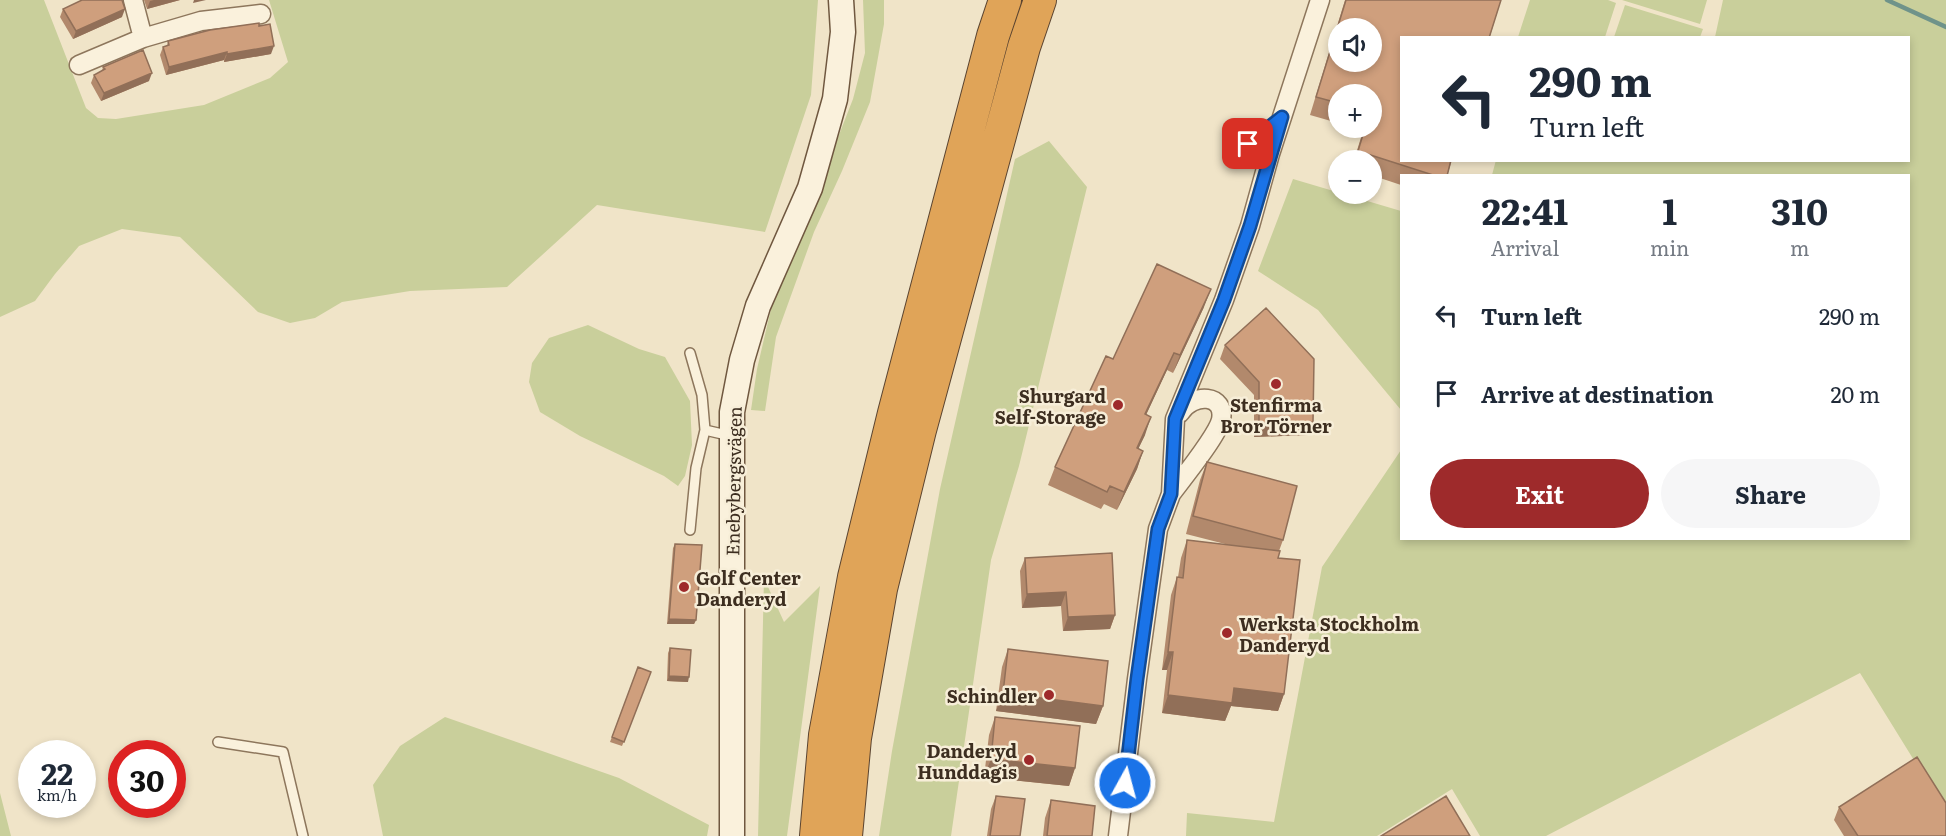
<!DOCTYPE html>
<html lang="en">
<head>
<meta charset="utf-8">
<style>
  :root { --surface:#fff; --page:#f6f6f7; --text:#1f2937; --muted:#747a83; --accent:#9e2a2b }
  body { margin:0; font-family:Literata,serif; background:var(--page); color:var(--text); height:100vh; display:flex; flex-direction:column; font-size:22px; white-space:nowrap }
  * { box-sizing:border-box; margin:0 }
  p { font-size:20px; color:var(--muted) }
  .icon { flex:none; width:33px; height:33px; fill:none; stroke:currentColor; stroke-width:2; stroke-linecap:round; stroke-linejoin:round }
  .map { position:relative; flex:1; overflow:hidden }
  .panel { position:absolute; left:1400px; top:174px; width:510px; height:366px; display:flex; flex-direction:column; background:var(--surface); border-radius:0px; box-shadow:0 3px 9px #0003 }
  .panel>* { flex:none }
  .top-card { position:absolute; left:1400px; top:36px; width:510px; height:126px; border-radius:0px; box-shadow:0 3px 9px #0003; background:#fff; color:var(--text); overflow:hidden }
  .controls { position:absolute; left:1328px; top:18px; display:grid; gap:12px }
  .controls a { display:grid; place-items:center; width:54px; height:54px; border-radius:50%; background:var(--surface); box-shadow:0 3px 9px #0003; font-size:30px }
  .speed { position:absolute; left:18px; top:740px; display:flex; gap:12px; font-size:30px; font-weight:700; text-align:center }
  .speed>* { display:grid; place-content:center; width:78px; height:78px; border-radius:50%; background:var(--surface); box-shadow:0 3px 9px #0003; line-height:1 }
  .speed small { font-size:15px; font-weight:400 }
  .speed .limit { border:9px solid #d22; background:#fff; color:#111 }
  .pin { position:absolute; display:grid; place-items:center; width:51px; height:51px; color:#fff; margin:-26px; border-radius:12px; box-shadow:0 3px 9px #0006 }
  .me { position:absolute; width:66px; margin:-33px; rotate:7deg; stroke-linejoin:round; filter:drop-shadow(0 0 4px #0008) }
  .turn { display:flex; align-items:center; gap:21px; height:126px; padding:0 30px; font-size:27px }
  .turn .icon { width:78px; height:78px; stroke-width:2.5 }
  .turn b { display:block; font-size:42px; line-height:51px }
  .eta { display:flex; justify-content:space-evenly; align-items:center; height:102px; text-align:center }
  .eta b { font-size:36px; font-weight:700; line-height:42px }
  .action { display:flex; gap:12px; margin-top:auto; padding:12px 30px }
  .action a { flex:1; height:69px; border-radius:36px; background:var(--accent); color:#fff; font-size:24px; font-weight:700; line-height:69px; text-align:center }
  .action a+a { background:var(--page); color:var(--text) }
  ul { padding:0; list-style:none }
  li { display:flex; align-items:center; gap:18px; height:78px; padding:0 30px }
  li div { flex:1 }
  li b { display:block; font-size:22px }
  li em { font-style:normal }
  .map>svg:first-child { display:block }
</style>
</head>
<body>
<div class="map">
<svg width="1946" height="836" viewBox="0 0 1946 836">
  <rect width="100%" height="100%" fill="#f0e4c8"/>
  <path fill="#c9cf9b" d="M0,0H44L86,108L98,118L116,119L204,105L270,78L288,62L269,0H818L811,95L765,232L597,205L507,287L410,291L342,302L315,318L290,323L258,312L180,237L122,229L79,246L55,274L35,301L0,317Z
    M863,0H884V24L870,102L842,171L814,232L776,337L765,411L751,410L757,369L771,309L853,99L865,53Z
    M1530,0H1608L1616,3L1605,37H1518Z
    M1622,0H1707L1700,24Z
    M1723,0H1946V812L1860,673L1546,836H1480L1452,789L1377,836H1186L1187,813L1274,822L1322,567L1401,450V538H1908V176L1492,175L1496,160H1908V38L1715,37Z
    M1625,5L1703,29L1700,37H1614Z
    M1049,141L1087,187L1019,466L991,560L951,836H879L892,751L940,489L1015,159Z
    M1293,179L1401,211V410L1318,310L1258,271Z
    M588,325L639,349L665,357L690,401L692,445L685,476L678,486L664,476L580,436L540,412L529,382L532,363L549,338Z
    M764,578L784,622L820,586L787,836H758Z
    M445,717L619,778L709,825L707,836H383L373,785L400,746Z
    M0,793L11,836H0Z"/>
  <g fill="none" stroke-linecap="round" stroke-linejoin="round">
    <path stroke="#6f938a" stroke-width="4.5" d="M1887,0L1946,27"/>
    <defs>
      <path id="service" d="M1231,157L1278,120
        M690,353L702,395L705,430L731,436
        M690,530L696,468L705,430
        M218,742L283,752L303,836"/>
      <path id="minor" d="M133,0L143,38
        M79,65L143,38L201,21L261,14
        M1171,494C1183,478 1217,436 1221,420C1226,394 1193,392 1180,413
        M1118,836L1137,679L1158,529L1171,494L1175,419L1224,300L1250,226L1270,154L1320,0"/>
      <path id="secondary" d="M732,836V412L742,360L758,306L810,188L835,99L843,32L841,0"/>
      <path id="motorway" d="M816,836L825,735L854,577L894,413L993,36L1005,0
        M846,836L855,738L881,589L920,430L1024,47L1040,0"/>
    </defs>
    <use href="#service" stroke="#8d765c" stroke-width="12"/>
    <use href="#minor" stroke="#8d765c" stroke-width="21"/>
    <use href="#secondary" stroke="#6f573f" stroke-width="27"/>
    <use href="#motorway" stroke="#5b4430" stroke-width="34"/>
    <use href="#service" stroke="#faf1dc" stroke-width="9"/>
    <use href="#minor" stroke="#faf1dc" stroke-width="18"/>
    <use href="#secondary" stroke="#faf1dc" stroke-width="24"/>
    <use href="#motorway" stroke="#e0a458" stroke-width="32"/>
  </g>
  <path fill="#b2896c" d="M144,0H180L147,9Z
    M1345,0H1501L1447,176H1401V185L1371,175V160H1354L1363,131L1352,128H1371V94H1338V123L1310,115Z
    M63,9L122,17L73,39L60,17Z
    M259,26L271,54L224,62V60L166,75L160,55L163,47L167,46L168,41Z
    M103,67L149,81L101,101L91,83L94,75L102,71Z
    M1204,307L1173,373L1167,370L1146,415L1145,435L1138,449L1143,451L1137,469L1117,510L1104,504L1101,509L1048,485L1055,467L1113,359Z
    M1225,345L1308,435L1254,437V395L1220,359Z
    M1207,462L1283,540L1279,551L1278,558L1284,694L1278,711L1231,706L1225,721L1162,713L1167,670H1162L1171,595L1177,577H1178L1181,558L1187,540L1229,545L1186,534L1200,480Z
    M675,544L696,620L694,624H667L673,548Z
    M1025,558L1115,615L1110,629L1063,631L1061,606L1022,608L1020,571Z
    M670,648L688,682L667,681L668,653Z
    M1008,649L1103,706L1096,724L996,711L1002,667Z
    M638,667L651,672L622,746L610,742Z
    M995,717L1075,768L1069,786L984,777L989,735Z
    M996,796L1020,836H987L991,809Z
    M1051,800L1092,836H1043L1045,818Z
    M1839,807L1946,836H1844L1834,820Z"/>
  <path fill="#916f58" d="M154,0H180L147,9L150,1Z
    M194,0H206L193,3Z
    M125,9L122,17L73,39L76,31Z
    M274,46L271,54L224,62L227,54Z
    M227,52L224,60L166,75L169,67Z
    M152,73L149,81L101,101L104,93Z
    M1211,289L1204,307L1173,373L1180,355Z
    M1174,353L1167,370L1138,432L1145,414Z
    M1151,417L1145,435L1130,466L1137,448Z
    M1313,422L1308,435L1254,437L1259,423Z
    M1143,451L1137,469L1117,510L1124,492Z
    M1066,592L1061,606L1022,608L1027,594Z
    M1115,615L1110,629L1063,631L1068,617Z
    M669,619L696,620L694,624H667Z
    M1168,652H1173L1167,670H1162Z
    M669,676L689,677L688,682L667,681Z
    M1234,688L1284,694L1278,711L1231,706L1225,721L1162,713L1168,695Z
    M1003,693L1103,706L1096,724L996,711Z
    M991,759L1075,768L1069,786L984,777Z"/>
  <path fill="#cf9f7d" stroke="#916f58" stroke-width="1.5" fill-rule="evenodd" d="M82,0H122L125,9L76,31L63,9Z
    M1346,0H1501L1489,38H1401V160H1451L1447,176H1436L1358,151L1365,128H1371V94H1338V103L1316,97ZM1338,28H1371V62H1338Z
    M259,23V26L270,24L274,46L227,54V52L169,67L163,47L169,45L168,41L210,30Z
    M143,50L152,73L104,93L94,75L105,69L103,67Z
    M1157,264L1211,289L1180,355L1174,353L1145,414L1151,417L1137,448L1143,451L1124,492L1110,486L1107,492L1055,467L1106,356L1113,359Z
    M1266,308L1314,359L1313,422L1259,423V382L1225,345Z
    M1207,462L1297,486L1283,540L1193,516Z
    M1187,540L1280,551L1278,558L1300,560L1284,694L1234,688L1232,703L1168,695L1173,652H1168L1177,577L1183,578Z
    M675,544L702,545L696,620L669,619Z
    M1112,553L1115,615L1068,617L1066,592L1027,594L1025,558Z
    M670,648L691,650L689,677L669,676Z
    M1008,649L1108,661L1103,706L1003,693Z
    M638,667L651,672L624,742L612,737Z
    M995,717L1080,726L1075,768L991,759Z
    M1917,757L1946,803V836H1858L1839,807Z
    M996,796L1025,799L1020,836H990Z
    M1446,796L1470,836H1381Z
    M1051,800L1095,806L1092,836H1047Z"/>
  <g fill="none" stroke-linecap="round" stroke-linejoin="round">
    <defs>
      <path id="route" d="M1125,783L1137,679L1158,529L1171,494L1175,419L1224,300L1250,226L1282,117L1248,144"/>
    </defs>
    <use href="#route" stroke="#114b97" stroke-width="15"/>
    <use href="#route" stroke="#1a73e8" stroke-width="10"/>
  </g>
  <g fill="#9e2a2b" stroke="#f7eed8" stroke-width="2">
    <circle cx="1276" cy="384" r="6"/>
    <circle cx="1118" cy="405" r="6"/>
    <circle cx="684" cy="587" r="6"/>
    <circle cx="1227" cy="633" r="6"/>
    <circle cx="1049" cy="695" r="6"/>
    <circle cx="1029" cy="760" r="6"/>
  </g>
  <g text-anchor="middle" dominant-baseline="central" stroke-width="5" stroke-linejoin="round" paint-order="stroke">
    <g font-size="18" font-weight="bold" fill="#3d2e20" stroke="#f7eed8" text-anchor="end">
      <text x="1106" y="395">Shurgard<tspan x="1106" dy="21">Self-Storage</tspan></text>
      <text x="1276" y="404" text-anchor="middle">Stenfirma<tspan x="1276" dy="21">Bror Törner</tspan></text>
      <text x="696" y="577" text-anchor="start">Golf Center<tspan x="696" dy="21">Danderyd</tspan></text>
      <text x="1239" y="623" text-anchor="start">Werksta Stockholm<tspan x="1239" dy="21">Danderyd</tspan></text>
      <text x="1037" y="695">Schindler</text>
      <text x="1017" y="750">Danderyd<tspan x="1017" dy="21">Hunddagis</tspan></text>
    </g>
    <g font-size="18" fill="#3d2e20" stroke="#f7eed8">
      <text transform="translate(733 481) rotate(-89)">Enebybergsvägen</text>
    </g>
  </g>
</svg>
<div class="controls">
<a><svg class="icon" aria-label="sound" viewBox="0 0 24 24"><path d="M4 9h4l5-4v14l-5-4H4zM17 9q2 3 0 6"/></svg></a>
<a>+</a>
<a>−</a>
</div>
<div class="speed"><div>22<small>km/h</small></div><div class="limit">30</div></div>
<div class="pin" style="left:1248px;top:144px;background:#d93025"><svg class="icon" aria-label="arrive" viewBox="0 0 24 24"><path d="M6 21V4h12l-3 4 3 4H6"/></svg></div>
<svg class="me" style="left:1125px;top:783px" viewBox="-20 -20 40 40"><circle r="17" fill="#1a73e8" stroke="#fff" stroke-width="3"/><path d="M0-11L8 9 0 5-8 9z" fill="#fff"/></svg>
<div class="top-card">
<div class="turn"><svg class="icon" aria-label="left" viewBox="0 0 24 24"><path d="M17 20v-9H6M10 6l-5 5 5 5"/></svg><div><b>290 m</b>Turn left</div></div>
</div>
<section class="panel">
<div class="eta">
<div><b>22:41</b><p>Arrival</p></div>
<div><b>1</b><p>min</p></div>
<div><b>310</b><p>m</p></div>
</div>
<ul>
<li><svg class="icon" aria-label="left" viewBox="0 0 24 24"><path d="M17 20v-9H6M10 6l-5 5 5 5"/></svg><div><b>Turn left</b></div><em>290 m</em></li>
<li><svg class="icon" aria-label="arrive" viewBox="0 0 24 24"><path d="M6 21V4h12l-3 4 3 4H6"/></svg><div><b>Arrive at destination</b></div><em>20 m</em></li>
</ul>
<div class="action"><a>Exit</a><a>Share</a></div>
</section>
</div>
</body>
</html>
